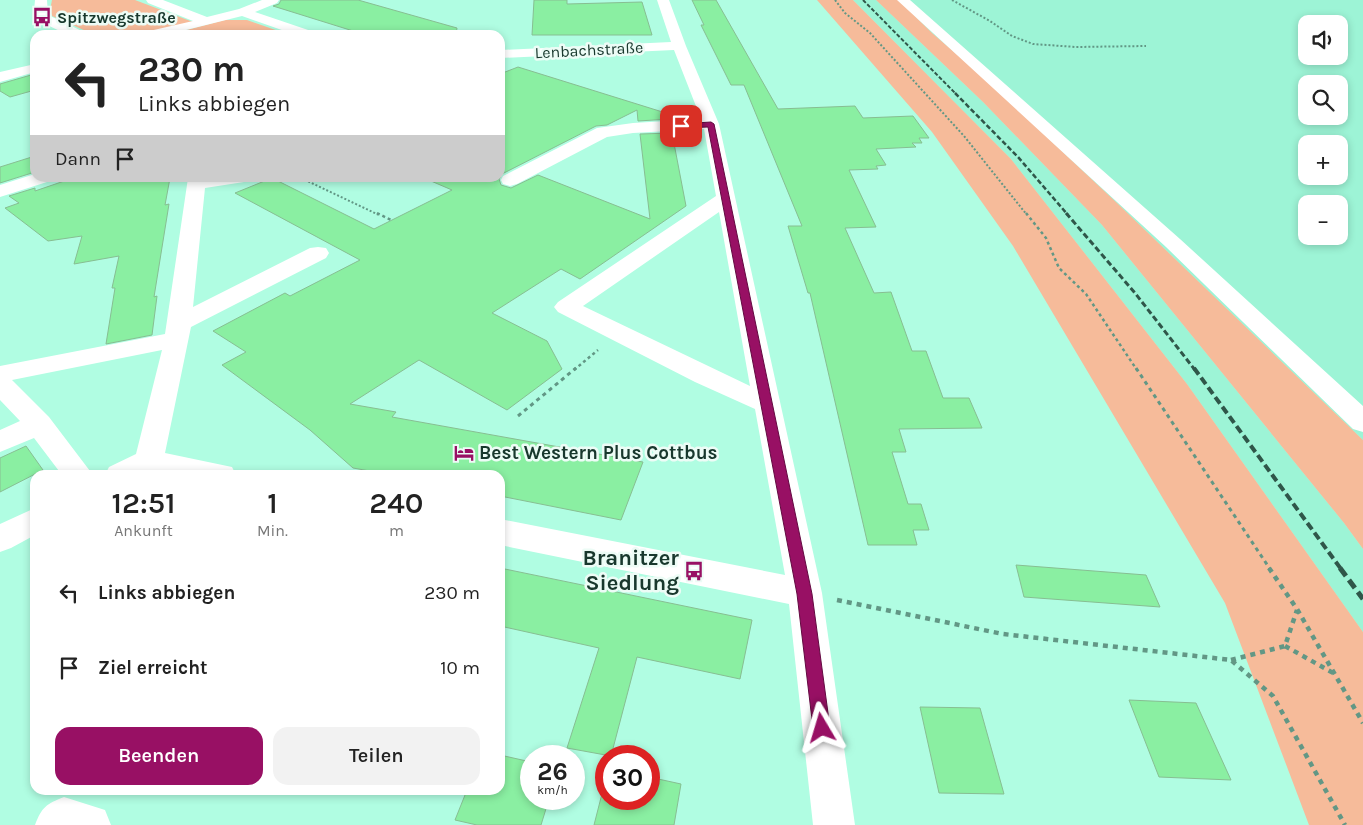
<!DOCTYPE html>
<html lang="de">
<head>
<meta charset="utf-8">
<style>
  :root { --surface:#fff; --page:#f2f2f2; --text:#222; --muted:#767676; --accent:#981064 }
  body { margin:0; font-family:Karla,sans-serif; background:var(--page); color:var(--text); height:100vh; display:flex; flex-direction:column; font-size:19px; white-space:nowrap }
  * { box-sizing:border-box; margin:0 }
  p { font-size:16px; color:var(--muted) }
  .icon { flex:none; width:28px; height:28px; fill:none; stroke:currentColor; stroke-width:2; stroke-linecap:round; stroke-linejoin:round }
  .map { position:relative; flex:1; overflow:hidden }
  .side { position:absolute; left:30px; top:470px; width:475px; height:325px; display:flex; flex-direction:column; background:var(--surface); border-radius:15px; box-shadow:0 2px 8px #0003 }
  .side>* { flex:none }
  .guide { position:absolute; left:30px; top:30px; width:475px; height:152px; border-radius:15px; box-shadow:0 2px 8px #0003; background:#fff; color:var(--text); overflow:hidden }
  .controls { position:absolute; left:1298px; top:15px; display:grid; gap:10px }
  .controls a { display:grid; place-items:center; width:50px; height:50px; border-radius:10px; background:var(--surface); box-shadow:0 2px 8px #0003; font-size:25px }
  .speed { position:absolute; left:520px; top:745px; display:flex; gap:10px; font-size:25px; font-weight:700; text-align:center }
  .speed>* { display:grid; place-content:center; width:65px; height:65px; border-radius:50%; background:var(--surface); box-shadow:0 2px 8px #0003; line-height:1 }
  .speed small { font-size:12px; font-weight:400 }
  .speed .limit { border:8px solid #d22; background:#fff; color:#111 }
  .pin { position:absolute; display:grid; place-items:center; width:42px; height:42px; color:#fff; margin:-21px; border-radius:10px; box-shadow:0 2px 8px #0006 }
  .me { position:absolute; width:55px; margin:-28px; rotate:353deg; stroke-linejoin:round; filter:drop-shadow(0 0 4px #0008) }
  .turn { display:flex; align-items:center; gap:18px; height:105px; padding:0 25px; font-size:22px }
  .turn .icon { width:65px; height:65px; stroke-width:2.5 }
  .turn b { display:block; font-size:35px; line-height:42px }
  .then { display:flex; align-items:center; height:48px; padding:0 25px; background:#0003; gap:10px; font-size:19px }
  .eta { display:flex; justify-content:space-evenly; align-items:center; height:85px; text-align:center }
  .eta b { font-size:30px; font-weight:600; line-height:35px }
  .primary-button { display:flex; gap:10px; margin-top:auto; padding:10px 25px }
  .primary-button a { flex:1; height:58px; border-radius:15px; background:var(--accent); color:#fff; font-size:20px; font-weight:600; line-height:58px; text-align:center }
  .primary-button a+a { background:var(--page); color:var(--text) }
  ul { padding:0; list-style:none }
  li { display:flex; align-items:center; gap:15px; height:75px; padding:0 25px }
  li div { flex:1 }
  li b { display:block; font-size:19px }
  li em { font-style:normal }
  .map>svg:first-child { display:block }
</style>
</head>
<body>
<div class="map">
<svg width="1363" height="825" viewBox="0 0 1363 825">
  <rect width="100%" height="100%" fill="#b0fde2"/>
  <path fill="#9df4d6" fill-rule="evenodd" d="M853,0H876L983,102L1102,225L1344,523L1363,549V632L1187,384L1011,159Z
    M899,0H1363V440L1117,203L981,75L932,33ZM1306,24H1339V56H1306ZM1306,84H1339V116H1306ZM1306,144H1339V176H1306ZM1306,204H1339V236H1306Z"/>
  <path fill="#f6bb9a" d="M52,0H135L193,22L145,35H95L52,16L50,10Z
    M817,0H853L1011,159L1187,384L1363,632V825H1309L1225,603L1013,246L932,132Z
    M876,0H899L932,33L981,75L1117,203L1363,440V549L1344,523L1102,225L983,102Z
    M225,20H247L290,35H167Z"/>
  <path fill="#8aefa2" stroke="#87be92" d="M281,0H358L457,28L456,35H366L273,6L279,4Z
    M534,0H567V4L642,2L652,35H532Z
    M692,0H716L778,109L855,106L863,118L913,116L929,138H919L922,143H912L916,147L876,149L886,165L876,166L878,169L849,170L876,227L845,228L874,293L891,292L912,351H926L943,398H969L982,428L899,429L906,452H892L908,504H921L929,530H913L917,545H868L810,293H808L788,226H802L744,85H731L701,25H704Z
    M518,67L669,114L670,119L638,121L637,110L607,125L596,126L502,174L499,179L501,185L511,188L538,175L650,219L640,134L672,133L686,206L580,279L561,269L492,313L547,341L562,369L507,410L419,360L350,404L396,412L392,417L643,462L621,520L500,496V475H392L353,468L310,430L222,365L246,352L213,331L285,293L290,296L360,260L235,193L272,178L374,229L452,190L424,178H500V74Z
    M31,75L35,77V90L10,97L0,91V84Z
    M35,156V172L0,183V167Z
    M73,178H170L165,205L169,204L154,297L157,296L152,335L106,344L115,288H112L119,256L74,264L82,236L48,241L5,208L19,203L9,196L35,188V191Z
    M26,446L43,470L0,492V458Z
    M1016,565L1146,575L1160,607L1024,597Z
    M500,568L752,620L740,679L637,657L611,756L567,748L599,648L500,626Z
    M1129,700L1196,703L1231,780L1159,777Z
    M920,707L980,708L1004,794L939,793Z
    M500,755L531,762V799H549L541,825H477L455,820L467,790H500Z
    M649,777L681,784L674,825H594L606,778V799H649Z"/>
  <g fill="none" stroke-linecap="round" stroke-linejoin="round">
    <path stroke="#629785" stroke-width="2" stroke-dasharray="2 2" stroke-linecap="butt" d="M835,0L845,13L870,33L964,136L1027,215
      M952,0L990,21L1012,36L1033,44L1076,47L1146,46
      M301,178L379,215"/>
    <path stroke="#629785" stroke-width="2.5" stroke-dasharray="3 3" stroke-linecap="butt" d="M377,213L391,220
      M1026,213L1046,238L1059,268L1086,294L1137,370
      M574,370L598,350"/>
    <path stroke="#629785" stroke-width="3" stroke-dasharray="4 4" stroke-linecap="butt" d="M1136,368L1270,569
      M518,416L576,368"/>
    <path stroke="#629785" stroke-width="4.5" stroke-dasharray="5 5" stroke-linecap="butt" d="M1269,568L1297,609L1363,723
      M837,600L1003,634L1231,660L1273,696L1345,825
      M1285,646L1335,674
      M1231,660L1285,646L1297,610"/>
    <path fill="#fff" fill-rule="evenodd" d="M35,0H47L48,15L84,32L86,35H68L37,20L34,11Z
      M146,0H163L207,17L239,9L262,0H279L277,3L255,12L314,32L316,35H296L242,16L166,35H143L145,32L193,21L148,3Z
      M657,0H669L686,46L719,124L822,593L855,825H813L789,604L500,545V519L785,575L755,409L695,382L558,312L554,307L558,302L716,196L704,129L633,133L607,137L517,184L510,186L503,184L501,180L503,176L597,128L633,123L701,119L674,50L500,58V50L671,42ZM719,212L750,386L583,306Z
      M897,0H910L1180,239L1363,406V432L1353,429L1166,247Z
      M35,64V72L0,82V72Z
      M35,174V178H49L47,182L0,197V185Z
      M188,178H246L244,182L205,188L193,307L310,248L318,247L326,248L329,253L326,258L191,327L165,453L232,467L236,475H169L152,471L145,475H105L109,467L136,454L162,350L12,380L49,417L93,475H62L34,438L0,452V430L20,421L0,400V366L165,334Z
      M35,508V535L11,548L0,552V524Z
      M64,797L105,810L111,825H35C42,807 46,804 64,797Z"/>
    <path stroke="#2f5649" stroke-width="2" stroke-dasharray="4 2" stroke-linecap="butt" d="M863,0L956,94"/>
    <path stroke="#2f5649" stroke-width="2.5" stroke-dasharray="5 2.5" stroke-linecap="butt" d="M955,93L1018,157L1068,215"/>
    <path stroke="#2f5649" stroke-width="3" stroke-dasharray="6 3" stroke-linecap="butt" d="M1066,213L1135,293L1195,370"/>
    <path stroke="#2f5649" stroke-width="4" stroke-dasharray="8 4" stroke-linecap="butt" d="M1194,368L1341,569"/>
    <path stroke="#2f5649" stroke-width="5" stroke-dasharray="10 5" stroke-linecap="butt" d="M1340,568L1363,599"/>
  </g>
  <path fill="#981064" stroke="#630a41" d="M711,122L714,124L812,594L830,728L827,734L822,736L816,734L813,728L797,594L708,127L681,128L678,126L681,124Z"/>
  <defs>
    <symbol id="bus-bare" viewBox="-9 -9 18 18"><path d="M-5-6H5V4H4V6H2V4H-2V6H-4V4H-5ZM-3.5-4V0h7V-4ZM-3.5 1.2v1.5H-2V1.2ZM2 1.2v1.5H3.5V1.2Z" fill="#981064" stroke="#edfcf6" stroke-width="2.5" paint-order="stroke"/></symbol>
    <symbol id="hotel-bare" viewBox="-9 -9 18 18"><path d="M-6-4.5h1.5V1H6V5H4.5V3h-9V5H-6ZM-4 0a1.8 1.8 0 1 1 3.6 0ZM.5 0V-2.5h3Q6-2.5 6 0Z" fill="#981064" stroke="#edfcf6" stroke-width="2.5" paint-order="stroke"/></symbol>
  </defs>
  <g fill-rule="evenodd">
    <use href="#bus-bare" x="28" y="3" width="28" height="28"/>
    <use href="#hotel-bare" x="450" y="439" width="28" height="28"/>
    <use href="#bus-bare" x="680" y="557" width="28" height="28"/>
  </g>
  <g text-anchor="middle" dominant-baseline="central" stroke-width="5" stroke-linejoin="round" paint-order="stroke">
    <g font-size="16" font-weight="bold" fill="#18382d" stroke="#edfcf6" text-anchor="start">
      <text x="57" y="17">Spitzwegstraße</text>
    </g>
    <g font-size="16" fill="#18382d" stroke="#edfcf6">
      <text transform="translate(589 50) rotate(-3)">Lenbachstraße</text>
    </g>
    <g font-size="19" font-weight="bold" fill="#18382d" stroke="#edfcf6" text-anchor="start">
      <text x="479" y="453">Best Western Plus Cottbus</text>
    </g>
    <g font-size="22" font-weight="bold" fill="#18382d" stroke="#edfcf6" text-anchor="end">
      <text x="679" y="558">Branitzer<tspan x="679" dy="25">Siedlung</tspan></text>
    </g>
  </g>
</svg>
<div class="controls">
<a><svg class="icon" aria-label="sound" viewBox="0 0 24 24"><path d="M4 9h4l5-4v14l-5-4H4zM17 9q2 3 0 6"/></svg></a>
<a><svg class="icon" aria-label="search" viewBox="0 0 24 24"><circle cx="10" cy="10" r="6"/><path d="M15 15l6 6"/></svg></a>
<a>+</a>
<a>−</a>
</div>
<div class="speed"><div>26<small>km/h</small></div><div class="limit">30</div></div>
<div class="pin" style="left:681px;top:126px;background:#d93025"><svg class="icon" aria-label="arrive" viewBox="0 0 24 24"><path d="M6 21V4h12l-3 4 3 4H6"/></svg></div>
<svg class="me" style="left:822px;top:728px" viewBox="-20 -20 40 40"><path d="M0-17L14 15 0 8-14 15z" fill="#981064" stroke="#fff" stroke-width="4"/></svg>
<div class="guide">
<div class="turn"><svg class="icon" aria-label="left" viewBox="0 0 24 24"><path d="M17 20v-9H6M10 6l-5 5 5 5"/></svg><div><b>230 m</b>Links abbiegen</div></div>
<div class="then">Dann<svg class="icon" aria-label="arrive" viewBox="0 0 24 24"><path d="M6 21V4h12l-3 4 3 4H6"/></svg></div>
</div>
<section class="side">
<div class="eta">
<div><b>12:51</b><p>Ankunft</p></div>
<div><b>1</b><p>Min.</p></div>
<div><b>240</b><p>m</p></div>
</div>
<ul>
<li><svg class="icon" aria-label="left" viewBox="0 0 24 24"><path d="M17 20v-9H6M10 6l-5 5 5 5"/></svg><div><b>Links abbiegen</b></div><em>230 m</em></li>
<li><svg class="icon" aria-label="arrive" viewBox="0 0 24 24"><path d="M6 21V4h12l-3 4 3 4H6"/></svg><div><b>Ziel erreicht</b></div><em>10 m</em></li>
</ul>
<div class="primary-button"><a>Beenden</a><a>Teilen</a></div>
</section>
</div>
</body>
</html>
